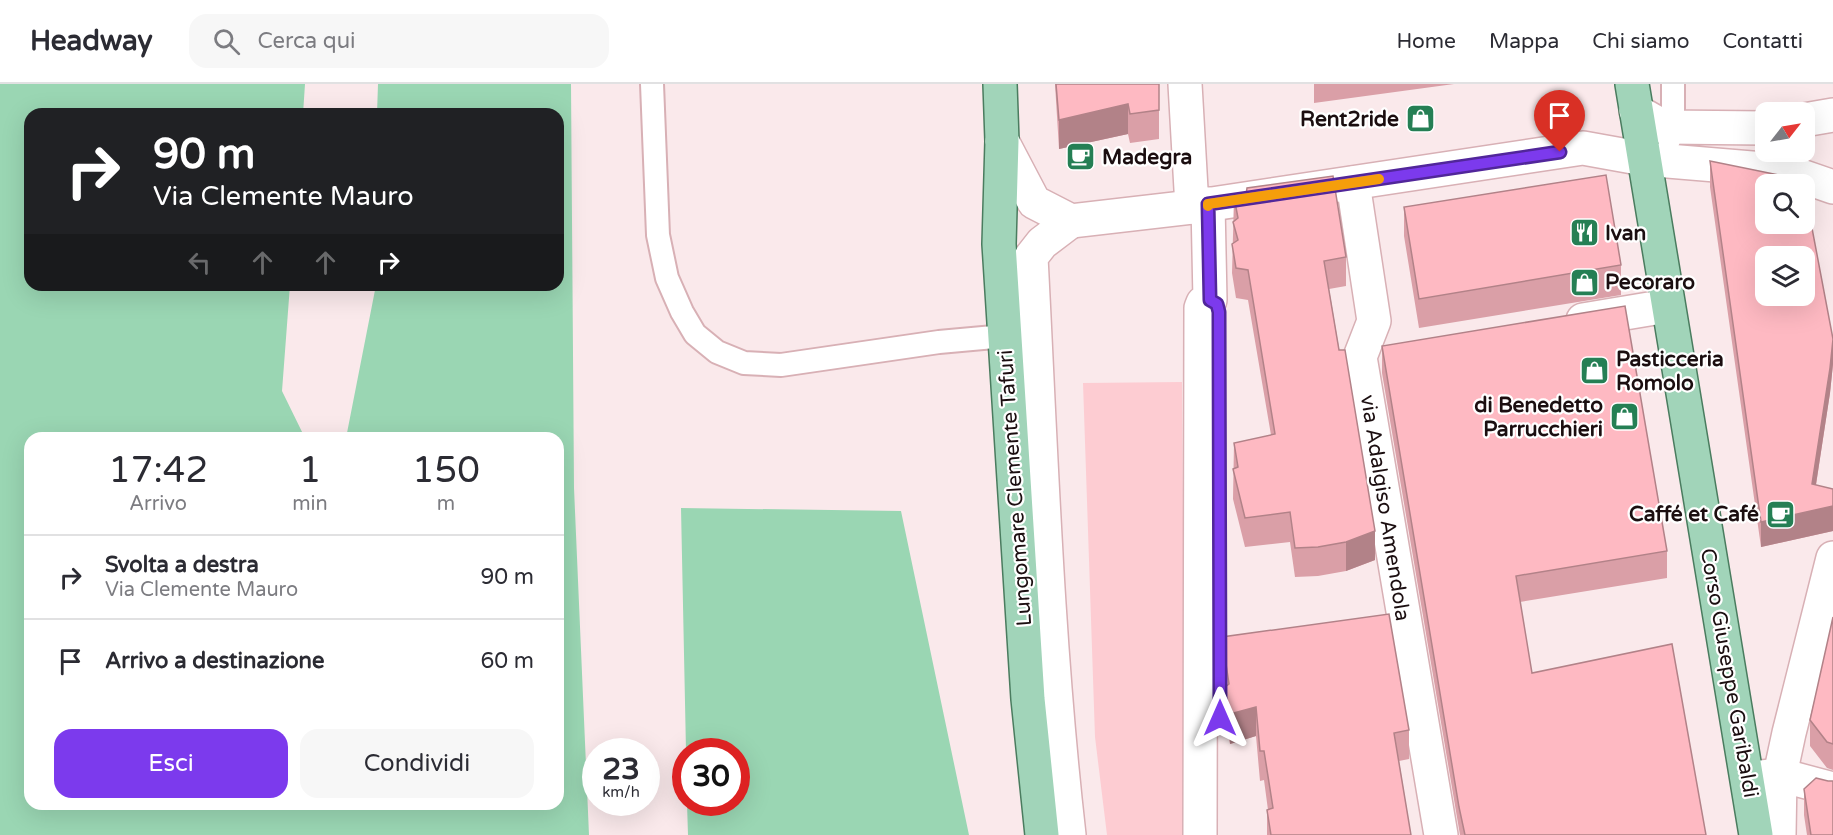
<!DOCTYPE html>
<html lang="it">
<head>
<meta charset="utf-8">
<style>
  :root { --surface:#fff; --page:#f7f7f7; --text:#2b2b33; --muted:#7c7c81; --line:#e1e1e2; --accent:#7c3aed }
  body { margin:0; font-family:"Varela Round",sans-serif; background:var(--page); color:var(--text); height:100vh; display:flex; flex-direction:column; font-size:22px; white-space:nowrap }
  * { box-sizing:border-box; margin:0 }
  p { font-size:20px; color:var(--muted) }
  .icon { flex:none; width:33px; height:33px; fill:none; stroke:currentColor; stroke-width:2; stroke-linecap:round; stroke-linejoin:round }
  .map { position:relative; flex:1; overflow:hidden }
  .drawer { position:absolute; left:24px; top:348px; width:540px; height:378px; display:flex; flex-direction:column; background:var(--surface); border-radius:18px; box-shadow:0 6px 24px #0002 }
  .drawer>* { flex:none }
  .banner { position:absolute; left:24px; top:24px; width:540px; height:183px; border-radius:18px; box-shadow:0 6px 24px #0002; background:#202124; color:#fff; overflow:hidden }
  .needle { width:39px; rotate:59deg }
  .buttons { position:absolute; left:1755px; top:18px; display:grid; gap:12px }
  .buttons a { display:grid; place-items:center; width:60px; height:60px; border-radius:12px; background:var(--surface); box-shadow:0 6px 24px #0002; font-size:30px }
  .speed { position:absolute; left:582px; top:654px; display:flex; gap:12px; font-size:30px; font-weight:700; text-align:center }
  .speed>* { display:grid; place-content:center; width:78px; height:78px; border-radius:50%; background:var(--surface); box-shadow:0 6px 24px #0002; line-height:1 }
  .speed small { font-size:15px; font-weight:400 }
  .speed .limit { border:9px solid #d22; background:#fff; color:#111 }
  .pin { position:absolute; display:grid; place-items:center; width:51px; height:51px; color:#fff; margin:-62px -26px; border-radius:50% 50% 50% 0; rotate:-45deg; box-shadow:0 0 6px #0007 }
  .pin .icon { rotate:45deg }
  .me { position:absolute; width:66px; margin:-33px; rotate:0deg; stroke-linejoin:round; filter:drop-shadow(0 0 4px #0008) }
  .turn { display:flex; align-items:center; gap:21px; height:126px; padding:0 30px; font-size:27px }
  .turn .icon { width:78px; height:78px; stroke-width:2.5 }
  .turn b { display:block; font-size:42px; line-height:51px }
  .lanes { display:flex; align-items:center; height:57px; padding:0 30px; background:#0003; justify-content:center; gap:30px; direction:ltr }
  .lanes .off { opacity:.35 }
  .eta { display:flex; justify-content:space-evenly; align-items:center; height:102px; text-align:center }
  .eta b { font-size:36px; font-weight:600; line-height:42px }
  .action { display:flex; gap:12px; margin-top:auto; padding:12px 30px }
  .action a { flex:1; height:69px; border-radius:18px; background:var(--accent); color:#fff; font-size:24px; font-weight:600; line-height:69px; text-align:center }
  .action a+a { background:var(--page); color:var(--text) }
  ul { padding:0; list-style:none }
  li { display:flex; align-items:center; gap:18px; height:84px; padding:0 30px; border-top:2px solid var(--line) }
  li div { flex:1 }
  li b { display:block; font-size:22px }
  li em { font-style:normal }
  header { display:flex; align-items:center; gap:36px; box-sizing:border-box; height:84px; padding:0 30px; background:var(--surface); border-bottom:2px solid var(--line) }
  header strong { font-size:28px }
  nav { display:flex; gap:33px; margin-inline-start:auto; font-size:21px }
  .search { width:420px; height:54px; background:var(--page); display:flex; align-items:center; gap:15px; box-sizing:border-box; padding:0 21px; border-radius:18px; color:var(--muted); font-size:22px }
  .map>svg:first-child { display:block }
</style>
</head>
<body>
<header>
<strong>Headway</strong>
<div class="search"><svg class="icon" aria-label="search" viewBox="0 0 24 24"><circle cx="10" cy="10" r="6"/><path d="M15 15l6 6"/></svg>Cerca qui</div>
<nav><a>Home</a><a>Mappa</a><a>Chi siamo</a><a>Contatti</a></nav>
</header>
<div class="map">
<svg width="1833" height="751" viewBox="0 0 1833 751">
  <rect width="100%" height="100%" fill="#fae9eb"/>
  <path fill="#fdccd2" d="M1182,298L1184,574L1189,751H1107L1095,653L1083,299Z"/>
  <path fill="#9ad6b3" d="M0,0H305L303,30H30V201H290L282,307L305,354H30V720H558V354H346L376,201H558V30H377L378,0H571L574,404L589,751H0Z
    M681,424L901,427L969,751H688L687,719L736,718V668L686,667Z"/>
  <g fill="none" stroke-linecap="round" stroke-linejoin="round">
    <defs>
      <path id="service" d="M652,0L658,151L667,194L682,228L695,250L717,268L744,279L781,281L939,258L1005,252
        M1669,56L1673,44V0"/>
      <path id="minor" d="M1185,0L1192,123
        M1353,99L1374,237L1360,273L1441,751
        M1208,120L1210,216
        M1583,236L1667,222
        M1753,694L1780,691L1833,705
        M1200,751L1201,224L1203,219L1210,216"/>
      <path id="tertiary" d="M1069,751C1047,559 1041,365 1031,173L1042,159L1071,137"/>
      <path id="secondary" d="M1636,27L1664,43L1766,44
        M1804,36L1833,31
        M1002,57L1034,118L1071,137L1192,123L1583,64L1644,75L1787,87L1833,103
        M1779,751L1780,691L1789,649L1833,474"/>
      <path id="primary" d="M1000,0L1002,57L999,160L1028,615L1042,751
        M1632,0L1756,751"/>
    </defs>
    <use href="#service" stroke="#d8b0b5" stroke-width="26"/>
    <use href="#minor" stroke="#d8b0b5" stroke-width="36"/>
    <use href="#tertiary" stroke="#d8b0b5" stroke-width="36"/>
    <use href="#secondary" stroke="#d8b0b5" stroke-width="36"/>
    <use href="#primary" stroke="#4a7c5f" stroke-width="36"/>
    <use href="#service" stroke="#fff" stroke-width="22"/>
    <use href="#minor" stroke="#fff" stroke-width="33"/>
    <use href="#tertiary" stroke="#fff" stroke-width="33"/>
    <use href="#secondary" stroke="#fff" stroke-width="33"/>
    <use href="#primary" stroke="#a1d4b9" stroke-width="33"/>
  </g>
  <path fill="#da9fa7" d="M1055,0H1159V55L1130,59L1128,50L1059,65Z
    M1314,0H1454L1314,19Z
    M1710,77L1833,280L1830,309L1816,401L1833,405V447L1761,463L1710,103Z
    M1234,113L1346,173V202L1329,205L1375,476L1346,487L1318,492L1295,493L1290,458L1245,463L1233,415L1234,359L1271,351L1248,216L1236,214L1232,189Z
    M1404,123L1621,181V211L1419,244L1404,152Z
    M1382,262L1667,467V494L1520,518L1532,589L1706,751H1460L1382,289Z
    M1833,533V686L1827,684L1810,662V636Z
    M1222,553L1409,646V675L1399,677L1411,751H1267V726H1268L1264,696L1260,697L1256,652L1230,660L1224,633V604L1225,603L1222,582Z
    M1828,697L1833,751H1807L1804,731V705Z"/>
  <path fill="#b28288" d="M1128,20V50L1059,65V36Z
    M1833,255V280L1830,309L1812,426V400Z
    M1833,422V447L1761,463V438Z
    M1375,447V476L1346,487V458Z
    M1256,623V652L1230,660V630Z"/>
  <path fill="#feb9c2" stroke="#b28288" stroke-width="1.5" fill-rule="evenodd" d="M1056,0H1159V26L1130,30L1128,20L1059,36Z
    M1710,77L1803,96L1804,100H1766V140H1804V102L1833,255L1830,284L1812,400L1833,405V422L1761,438ZM1766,172H1804V212H1766Z
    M1606,91L1621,181L1419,215L1404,123Z
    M1333,92L1346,173L1324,177L1339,266H1345L1375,447L1346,458L1318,463L1295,464L1290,428L1245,434L1233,385L1238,383L1234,359L1275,350L1248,186L1236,184L1232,160L1238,156L1233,138L1238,134L1234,113L1246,111L1247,104Z
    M1625,222L1667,467L1516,492L1532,589L1672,560L1706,751H1465L1459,723L1382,262Z
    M1389,530L1409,646L1394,649L1411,751H1271L1267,726L1273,724L1264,667H1260L1256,623L1230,630L1224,604L1229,600L1222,553Z
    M1833,533V660L1827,658L1810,636Z
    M1816,694L1828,697H1833V751H1811L1804,705Z"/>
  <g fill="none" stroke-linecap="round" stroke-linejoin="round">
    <defs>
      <path id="route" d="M1220,634L1219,228L1217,220L1210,216L1208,120L1560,68"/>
    </defs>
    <use href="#route" stroke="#51269a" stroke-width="15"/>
    <use href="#route" stroke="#7c3aed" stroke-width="10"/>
    <path stroke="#f59e0b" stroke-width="10" d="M1208,122V120L1379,95"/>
  </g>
  <defs>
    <symbol id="shop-square" viewBox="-11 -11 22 22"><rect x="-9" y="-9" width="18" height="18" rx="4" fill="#257f54" stroke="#fff"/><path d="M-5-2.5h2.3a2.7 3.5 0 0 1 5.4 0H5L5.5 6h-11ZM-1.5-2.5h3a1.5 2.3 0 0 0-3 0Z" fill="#fff"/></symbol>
    <symbol id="cafe-square" viewBox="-11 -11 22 22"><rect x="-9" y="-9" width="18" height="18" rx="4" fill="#257f54" stroke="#fff"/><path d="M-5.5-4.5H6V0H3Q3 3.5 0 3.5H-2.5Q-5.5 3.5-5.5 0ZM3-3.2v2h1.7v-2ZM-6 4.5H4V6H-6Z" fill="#fff"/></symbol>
    <symbol id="restaurant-square" viewBox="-11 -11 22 22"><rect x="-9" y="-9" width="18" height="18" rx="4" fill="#257f54" stroke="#fff"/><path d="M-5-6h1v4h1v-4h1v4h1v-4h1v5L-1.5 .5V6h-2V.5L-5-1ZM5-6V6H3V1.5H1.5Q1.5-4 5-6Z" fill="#fff"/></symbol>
  </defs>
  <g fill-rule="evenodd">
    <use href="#shop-square" x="1404" y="18" width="33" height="33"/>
    <use href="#cafe-square" x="1064" y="56" width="33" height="33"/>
    <use href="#restaurant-square" x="1568" y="132" width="33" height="33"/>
    <use href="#shop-square" x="1568" y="182" width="33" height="33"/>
    <use href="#shop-square" x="1578" y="270" width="33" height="33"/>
    <use href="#shop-square" x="1608" y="316" width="33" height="33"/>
    <use href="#cafe-square" x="1764" y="414" width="33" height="33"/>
  </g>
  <g text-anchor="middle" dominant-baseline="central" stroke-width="4.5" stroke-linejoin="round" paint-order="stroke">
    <g font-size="21" font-weight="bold" fill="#1b0e10" stroke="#fff" text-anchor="start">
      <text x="1399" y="35" text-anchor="end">Rent2ride</text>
      <text x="1102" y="73">Madegra</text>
      <text x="1605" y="149">Ivan</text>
      <text x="1605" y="198">Pecoraro</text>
      <text x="1616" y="275">Pasticceria<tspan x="1616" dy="24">Romolo</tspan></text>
      <text x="1603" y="321" text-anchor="end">di Benedetto<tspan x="1603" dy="24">Parrucchieri</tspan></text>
      <text x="1759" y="430" text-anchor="end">Caffé et Café</text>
    </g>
    <g font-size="21" fill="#1b0e10" stroke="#fff">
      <text transform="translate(1015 404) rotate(-94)">Lungomare Clemente Tafuri</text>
      <text transform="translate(1385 424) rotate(81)">via Adalgiso Amendola</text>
      <text transform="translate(1729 589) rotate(80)">Corso Giuseppe Garibaldi</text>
    </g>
  </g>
</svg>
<div class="buttons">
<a><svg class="needle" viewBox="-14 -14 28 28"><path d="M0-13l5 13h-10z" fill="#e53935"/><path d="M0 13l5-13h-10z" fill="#7c7c81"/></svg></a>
<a><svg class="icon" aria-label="search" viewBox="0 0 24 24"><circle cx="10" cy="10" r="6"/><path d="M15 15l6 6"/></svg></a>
<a><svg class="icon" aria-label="layers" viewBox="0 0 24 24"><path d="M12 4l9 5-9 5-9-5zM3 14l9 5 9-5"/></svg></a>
</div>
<div class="speed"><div>23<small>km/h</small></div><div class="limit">30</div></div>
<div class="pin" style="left:1560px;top:68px;background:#d93025"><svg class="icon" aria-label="arrive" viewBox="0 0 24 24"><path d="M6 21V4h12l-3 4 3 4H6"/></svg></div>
<svg class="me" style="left:1220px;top:634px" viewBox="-20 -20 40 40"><path d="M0-17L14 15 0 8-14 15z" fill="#7c3aed" stroke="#fff" stroke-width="4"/></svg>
<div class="banner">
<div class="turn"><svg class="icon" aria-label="right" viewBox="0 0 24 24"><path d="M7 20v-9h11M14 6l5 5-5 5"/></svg><div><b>90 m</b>Via Clemente Mauro</div></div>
<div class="lanes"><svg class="icon off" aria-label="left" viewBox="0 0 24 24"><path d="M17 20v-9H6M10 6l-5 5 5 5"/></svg><svg class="icon off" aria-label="ahead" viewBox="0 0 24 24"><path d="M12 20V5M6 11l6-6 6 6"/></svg><svg class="icon off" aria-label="ahead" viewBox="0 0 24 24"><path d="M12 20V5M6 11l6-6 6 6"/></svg><svg class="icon" aria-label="right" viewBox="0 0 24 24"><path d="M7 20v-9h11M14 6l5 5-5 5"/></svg></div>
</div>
<section class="drawer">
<div class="eta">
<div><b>17:42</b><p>Arrivo</p></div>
<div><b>1</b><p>min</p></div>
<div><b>150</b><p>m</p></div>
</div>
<ul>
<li><svg class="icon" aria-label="right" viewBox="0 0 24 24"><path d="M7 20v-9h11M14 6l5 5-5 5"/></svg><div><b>Svolta a destra</b><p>Via Clemente Mauro</p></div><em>90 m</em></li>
<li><svg class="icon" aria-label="arrive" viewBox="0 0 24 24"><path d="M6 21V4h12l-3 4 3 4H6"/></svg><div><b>Arrivo a destinazione</b></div><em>60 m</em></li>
</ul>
<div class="action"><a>Esci</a><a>Condividi</a></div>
</section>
</div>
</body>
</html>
